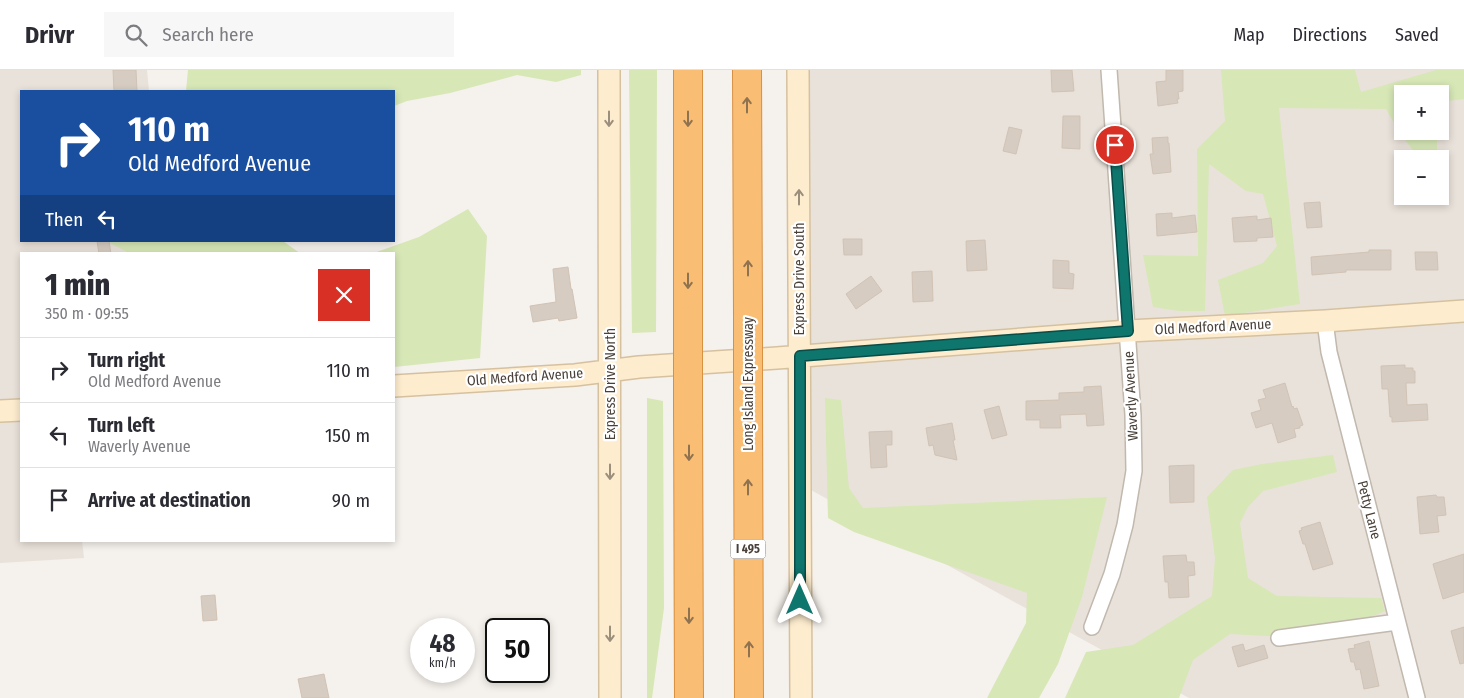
<!DOCTYPE html>
<html lang="en">
<head>
<meta charset="utf-8">
<style>
  :root { --surface:#fff; --page:#f7f7f7; --text:#2b2b33; --muted:#7c7c81; --line:#e1e1e2 }
  body { margin:0; font-family:"Fira Sans Condensed",sans-serif; background:var(--page); color:var(--text); height:100vh; display:flex; flex-direction:column; font-size:19px; white-space:nowrap }
  * { box-sizing:border-box; margin:0 }
  p { font-size:16px; color:var(--muted) }
  .icon { flex:none; width:28px; height:28px; fill:none; stroke:currentColor; stroke-width:2; stroke-linecap:round; stroke-linejoin:round }
  .map { position:relative; flex:1; overflow:hidden }
  .sheet { position:absolute; left:20px; top:182px; width:375px; height:290px; display:flex; flex-direction:column; background:var(--surface); border-radius:0px; box-shadow:0 2px 8px #0003 }
  .sheet>* { flex:none }
  .hud { position:absolute; left:20px; top:20px; width:375px; height:152px; border-radius:0px; box-shadow:0 2px 8px #0003; background:#1a4fa0; color:#fff; overflow:hidden }
  .buttons { position:absolute; left:1394px; top:15px; display:grid; gap:10px }
  .buttons a { display:grid; place-items:center; width:55px; height:55px; border-radius:0px; background:var(--surface); box-shadow:0 2px 8px #0003; font-size:25px }
  .speed { position:absolute; left:410px; top:548px; display:flex; gap:10px; font-size:25px; font-weight:700; text-align:center }
  .speed>* { display:grid; place-content:center; width:65px; height:65px; border-radius:50%; background:var(--surface); box-shadow:0 2px 8px #0003; line-height:1 }
  .speed small { font-size:12px; font-weight:400 }
  .speed .limit { border:2px solid #111; border-radius:8px; background:#fff; color:#111 }
  .pin { position:absolute; display:grid; place-items:center; width:42px; height:42px; color:#fff; margin:-21px; border:2px solid #fff; border-radius:50%; box-shadow:0 1px 5px #0007 }
  .me { position:absolute; width:55px; margin:-28px; rotate:0deg; stroke-linejoin:round; filter:drop-shadow(0 0 4px #0008) }
  .turn { display:flex; align-items:center; gap:18px; height:105px; padding:0 25px; font-size:22px }
  .turn .icon { width:65px; height:65px; stroke-width:2.5 }
  .turn b { display:block; font-size:35px; line-height:42px }
  .then { display:flex; align-items:center; height:48px; padding:0 25px; background:#0003; gap:10px; font-size:19px }
  .round { display:grid; place-items:center; flex:none; width:52px; height:52px; border-radius:0px; background:var(--page) }
  .headline { display:flex; align-items:center; justify-content:space-between; height:85px; padding:0 25px }
  h1 { font-size:30px; font-weight:800; line-height:38px }
  ul { padding:0; list-style:none }
  li { display:flex; align-items:center; gap:15px; height:65px; padding:0 25px; border-top:1px solid var(--line) }
  li div { flex:1 }
  li b { display:block; font-size:19px }
  li em { font-style:normal }
  header { display:flex; align-items:center; gap:30px; box-sizing:border-box; height:70px; padding:0 25px; background:var(--surface); border-bottom:1px solid var(--line) }
  header strong { font-size:24px }
  nav { display:flex; gap:28px; margin-inline-start:auto; font-size:18px }
  .search { width:350px; height:45px; background:var(--page); display:flex; align-items:center; gap:12px; box-sizing:border-box; padding:0 18px; border-radius:0px; color:var(--muted); font-size:19px }
  .map>svg:first-child { display:block }
</style>
</head>
<body>
<header>
<strong>Drivr</strong>
<div class="search"><svg class="icon" aria-label="search" viewBox="0 0 24 24"><circle cx="10" cy="10" r="6"/><path d="M15 15l6 6"/></svg>Search here</div>
<nav><a>Map</a><a>Directions</a><a>Saved</a></nav>
</header>
<div class="map">
<svg width="1464" height="628" viewBox="0 0 1464 628">
  <rect width="100%" height="100%" fill="#f5f1ec"/>
  <path fill="#e9e2da" fill-rule="evenodd" d="M0,0H147L149,21H21V171H158L159,184H21V471H82L84,488L0,493Z
    M807,0H1464V628H1189L800,414ZM1402,24H1440V61H1402ZM1402,89H1440V126H1402Z"/>
  <path fill="#d7e7b6" d="M188,0H581V5L556,12L517,5L450,23L407,31L394,36V21H186Z
    M629,0H657V8L656,262L632,263Z
    M1221,0H1355L1361,22L1436,0H1464V29L1440,32V24H1402V61H1437V87L1420,89L1401,65L1386,39L1279,38L1300,234L1225,246L1218,210L1263,193L1277,176L1263,124L1246,121L1209,94L1205,241H1179L1153,237L1143,185L1198,186L1197,79L1225,51Z
    M468,139L487,166L480,288L394,297V184H371L419,167Z
    M106,171H283L301,184H131Z
    M647,328L663,331L664,538L652,628H647Z
    M825,328L841,330L849,418L863,438L1107,427L1082,527L1058,594L1039,628H987L1026,553L1027,523L854,462L828,448Z
    M1333,385L1337,402L1263,421L1248,437L1240,453L1248,508L1277,526L1381,528L1385,541L1319,569L1230,564L1193,590L1179,628H1065L1086,582L1133,575L1212,526L1215,488L1207,427L1233,400L1262,394Z"/>
  <path fill="#d6ccc1" stroke="#d1c3b5" d="M113,0H136L137,21H114Z
    M1051,0H1072L1074,21L1052,22Z
    M1166,0H1183V21L1178,22L1179,29H1177L1178,33L1158,36L1156,12L1166,11Z
    M1063,46H1080V79L1062,78Z
    M1009,57L1022,60L1016,84L1003,81Z
    M1168,67V73H1169L1171,102L1153,104L1150,84H1153L1152,68Z
    M1320,132L1322,157L1307,158L1304,133Z
    M1172,143V148L1195,145L1197,162L1157,166L1156,144Z
    M1257,146V150L1271,148L1273,167L1257,168V171L1234,172L1232,148Z
    M843,169H862V185H844Z
    M985,170L987,200L967,201L966,171Z
    M97,171H109L111,184H99Z
    M1369,180H1391V200H1346V202L1312,205L1311,187L1369,182Z
    M1415,182H1437L1438,200H1416Z
    M1053,190L1069,191V203L1074,204L1073,219L1053,218Z
    M568,197L571,219H572L577,248L559,251L558,248L533,252L530,236L556,232L553,199Z
    M932,201L933,231L913,232L912,202Z
    M871,206L882,221L856,239L846,224Z
    M1405,295V298H1413V301H1415V313H1406L1407,335L1427,334L1428,350L1392,352V347H1390L1388,319H1382L1381,296Z
    M1285,313L1292,337L1293,336L1294,339L1297,338L1303,355L1300,356V358L1294,359L1296,367L1278,373L1272,353L1256,358L1251,343L1261,340L1258,330L1266,328L1263,320Z
    M1101,316L1104,355L1087,356L1086,344L1060,345L1061,358H1040V350H1026V331L1059,330V323L1084,322V317Z
    M999,336L1007,365L992,369L984,340Z
    M952,353L955,370H953L957,390L935,385L933,375L929,376L926,358Z
    M892,361V375H886L887,397L871,398L869,362Z
    M1194,395V432L1170,433L1169,396Z
    M1436,425L1437,427H1444L1446,445L1437,446L1439,462L1420,464L1417,427Z
    M1320,452L1333,494L1313,500L1305,474H1303L1299,461L1302,460L1301,458Z
    M1464,484V522L1443,529L1433,494Z
    M1186,485L1187,492H1194L1195,505L1188,506L1189,527L1169,528L1168,512H1165L1163,486Z
    M215,525L217,550L203,551L201,526Z
    M1464,557V593L1460,594L1451,561Z
    M1369,571L1379,616L1364,619L1360,599L1356,600L1354,592H1351L1348,579L1355,578L1354,575Z
    M1243,574L1245,581L1264,575L1268,588L1238,597L1232,577Z
    M324,604L329,628H302L298,609Z"/>
  <g fill="none" stroke-linecap="round" stroke-linejoin="round">
    <defs>
      <path id="street" d="M1325,251L1329,282L1417,628
        M1092,557L1112,504L1125,455L1134,401L1133,345L1109,0
        M1279,568L1397,552"/>
      <path id="secondary" d="M609,0L610,628
        M798,0L801,628
        M394,316L575,305L639,297L777,288L1128,261L1325,251L1464,241
        M0,341L21,340"/>
      <path id="highway" d="M688,0V251
        M747,0L748,246
        M748,330L749,628
        M688,334L689,628"/>
    </defs>
    <use href="#street" stroke="#c1b8ae" stroke-width="18"/>
    <use href="#secondary" stroke="#d6c19f" stroke-width="24"/>
    <use href="#highway" stroke="#d89042" stroke-width="30"/>
    <use href="#street" stroke="#fff" stroke-width="15"/>
    <use href="#secondary" stroke="#fdecce" stroke-width="21"/>
    <use href="#highway" stroke="#f9bd73" stroke-width="28"/>
    <defs>
      <path id="highway-bridge" d="M748,246V330
        M688,251V334"/>
    </defs>
    <use href="#highway-bridge" stroke="#d89042" stroke-width="30" stroke-linecap="butt"/>
    <use href="#highway-bridge" stroke="#f9bd73" stroke-width="28"/>
  </g>
  <defs><path id="oneway-shaft" d="M-6 0H5M1.5-3L5.5 0L1.5 3" fill="none" stroke-width="1.6" stroke-linecap="round" stroke-linejoin="round" transform="scale(1.25)"/></defs>
  <g stroke="#8f7350">
    <use href="#oneway-shaft" transform="translate(747 35) rotate(-90)"/>
    <use href="#oneway-shaft" transform="translate(688 49) rotate(90)"/>
    <use href="#oneway-shaft" transform="translate(748 198) rotate(-90)"/>
    <use href="#oneway-shaft" transform="translate(688 211) rotate(90)"/>
    <use href="#oneway-shaft" transform="translate(689 383) rotate(90)"/>
    <use href="#oneway-shaft" transform="translate(748 417) rotate(-90)"/>
    <use href="#oneway-shaft" transform="translate(689 546) rotate(90)"/>
    <use href="#oneway-shaft" transform="translate(749 579) rotate(-90)"/>
  </g>
  <g stroke="#9a8e7c">
    <use href="#oneway-shaft" transform="translate(609 49) rotate(90)"/>
    <use href="#oneway-shaft" transform="translate(799 127) rotate(-90)"/>
    <use href="#oneway-shaft" transform="translate(610 402) rotate(90)"/>
    <use href="#oneway-shaft" transform="translate(610 564) rotate(90)"/>
  </g>
  <g fill="none" stroke-linecap="round" stroke-linejoin="round">
    <defs>
      <path id="route" d="M800,530V286L1128,261L1115,75"/>
    </defs>
    <use href="#route" stroke="#0a4d48" stroke-width="12"/>
    <use href="#route" stroke="#0f766e" stroke-width="9"/>
  </g>
  <g text-anchor="middle" dominant-baseline="central" stroke-width="4.5" stroke-linejoin="round" paint-order="stroke">
    <rect fill="#fff" stroke="#807a74" stroke-width="1" x="730.5" y="469.5" width="35" height="19" rx="4"/>
    <g font-size="12" font-weight="bold" fill="#494139">
      <text x="748" y="479">I 495</text>
    </g>
    <g font-size="14" fill="#494139" stroke="#fff">
      <text transform="translate(799 209) rotate(-90)">Express Drive South</text>
      <text transform="translate(1213 257) rotate(-3)">Old Medford Avenue</text>
      <text transform="translate(525 307) rotate(-4)">Old Medford Avenue</text>
      <text transform="translate(610 314) rotate(-90)">Express Drive North</text>
      <text transform="translate(748 314) rotate(-90)">Long Island Expressway</text>
      <text transform="translate(1131 326) rotate(-93)">Waverly Avenue</text>
      <text transform="translate(1369 440) rotate(76)">Petty Lane</text>
    </g>
  </g>
</svg>
<div class="buttons">
<a>+</a>
<a>−</a>
</div>
<div class="speed"><div>48<small>km/h</small></div><div class="limit">50</div></div>
<div class="pin" style="left:1115px;top:75px;background:#d93025"><svg class="icon" aria-label="arrive" viewBox="0 0 24 24"><path d="M6 21V4h12l-3 4 3 4H6"/></svg></div>
<svg class="me" style="left:800px;top:530px" viewBox="-20 -20 40 40"><path d="M0-17L14 15 0 8-14 15z" fill="#0f766e" stroke="#fff" stroke-width="4"/></svg>
<div class="hud">
<div class="turn"><svg class="icon" aria-label="right" viewBox="0 0 24 24"><path d="M7 20v-9h11M14 6l5 5-5 5"/></svg><div><b>110 m</b>Old Medford Avenue</div></div>
<div class="then">Then<svg class="icon" aria-label="left" viewBox="0 0 24 24"><path d="M17 20v-9H6M10 6l-5 5 5 5"/></svg></div>
</div>
<section class="sheet">
<div class="headline"><div><h1>1 min</h1><p>350 m · 09:55</p></div><a class="round" style="background:#d93025;color:#fff"><svg class="icon" aria-label="close" viewBox="0 0 24 24"><path d="M6 6l12 12M18 6L6 18"/></svg></a></div>
<ul>
<li><svg class="icon" aria-label="right" viewBox="0 0 24 24"><path d="M7 20v-9h11M14 6l5 5-5 5"/></svg><div><b>Turn right</b><p>Old Medford Avenue</p></div><em>110 m</em></li>
<li><svg class="icon" aria-label="left" viewBox="0 0 24 24"><path d="M17 20v-9H6M10 6l-5 5 5 5"/></svg><div><b>Turn left</b><p>Waverly Avenue</p></div><em>150 m</em></li>
<li><svg class="icon" aria-label="arrive" viewBox="0 0 24 24"><path d="M6 21V4h12l-3 4 3 4H6"/></svg><div><b>Arrive at destination</b></div><em>90 m</em></li>
</ul>
</section>
</div>
</body>
</html>
